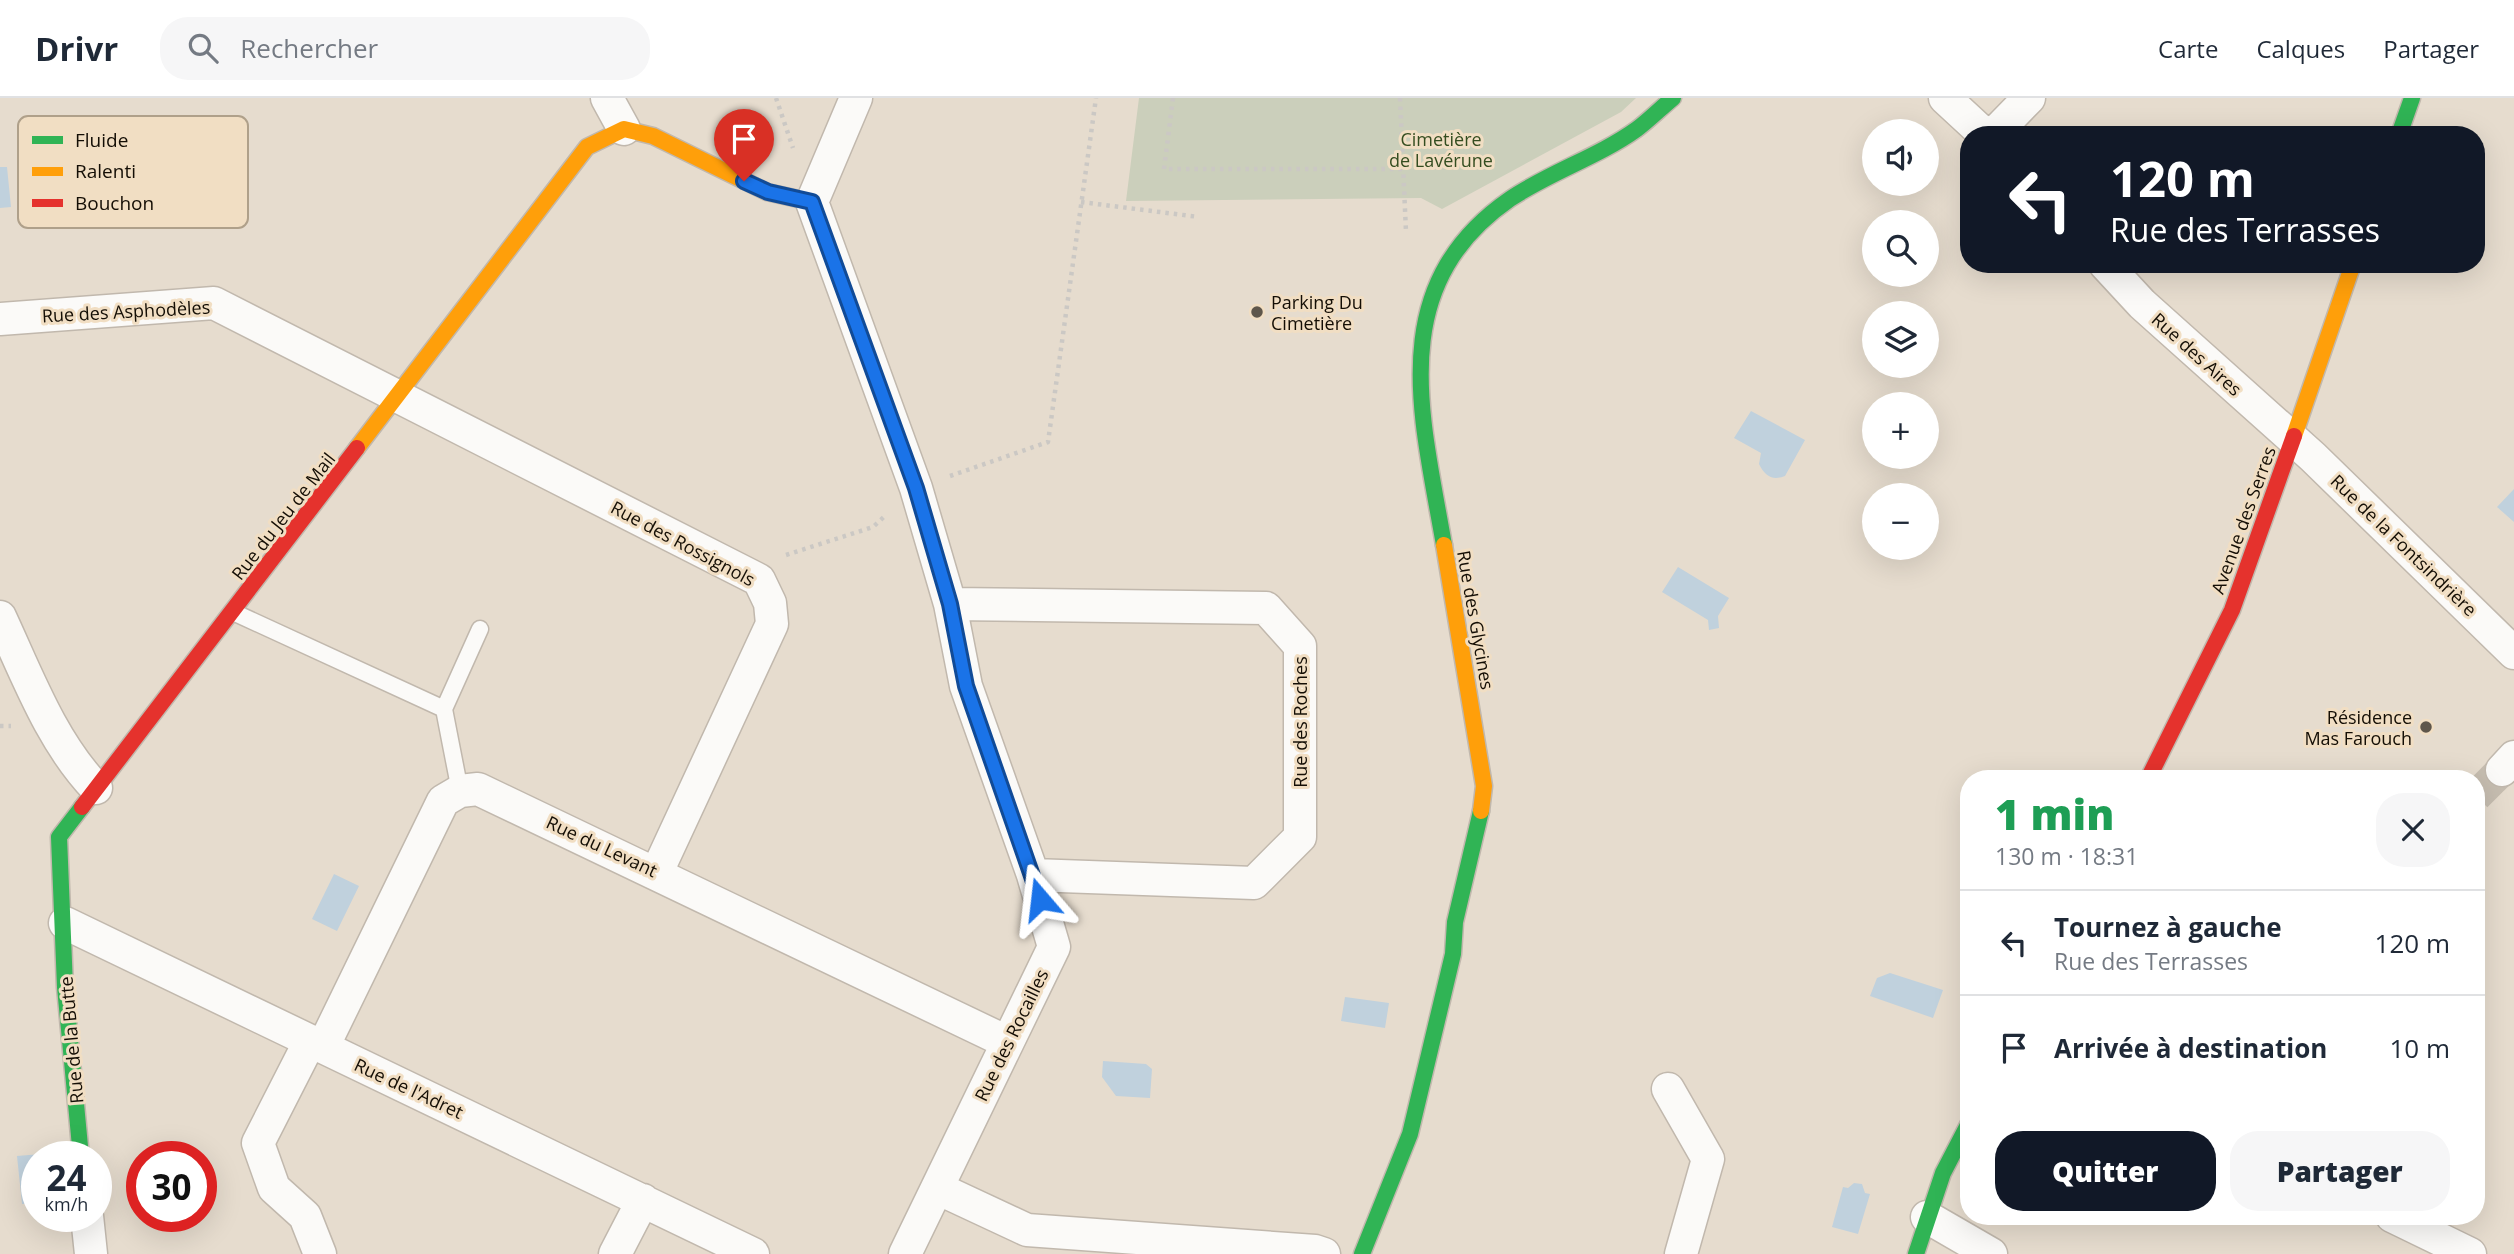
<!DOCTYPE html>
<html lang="fr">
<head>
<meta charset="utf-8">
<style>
  :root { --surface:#fff; --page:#f6f6f7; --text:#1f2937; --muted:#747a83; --line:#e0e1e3; --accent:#111827 }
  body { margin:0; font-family:"Open Sans",sans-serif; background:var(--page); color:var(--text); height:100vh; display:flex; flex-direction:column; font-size:26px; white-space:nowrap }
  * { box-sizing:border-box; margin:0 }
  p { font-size:23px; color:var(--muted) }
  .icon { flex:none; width:38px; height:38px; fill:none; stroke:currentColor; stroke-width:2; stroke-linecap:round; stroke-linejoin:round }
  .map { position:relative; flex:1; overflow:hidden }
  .drawer { position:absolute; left:1960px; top:672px; width:525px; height:455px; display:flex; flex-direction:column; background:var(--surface); border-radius:28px; box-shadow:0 7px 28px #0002 }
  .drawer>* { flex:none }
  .hud { position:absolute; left:1960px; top:28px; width:525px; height:147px; border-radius:28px; box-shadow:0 7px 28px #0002; background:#111827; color:#fff; overflow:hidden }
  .tools { position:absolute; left:1862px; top:21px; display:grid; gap:14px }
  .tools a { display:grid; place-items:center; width:77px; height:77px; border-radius:50%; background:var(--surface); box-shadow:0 7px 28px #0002; font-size:35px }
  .speed { position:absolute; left:21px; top:1043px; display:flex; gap:14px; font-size:35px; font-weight:700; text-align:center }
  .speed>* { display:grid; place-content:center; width:91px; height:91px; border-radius:50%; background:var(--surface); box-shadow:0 7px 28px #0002; line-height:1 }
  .speed small { font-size:18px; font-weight:400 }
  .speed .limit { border:10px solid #d22; background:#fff; color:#111 }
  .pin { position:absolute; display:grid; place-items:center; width:60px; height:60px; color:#fff; margin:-72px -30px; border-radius:50% 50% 50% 0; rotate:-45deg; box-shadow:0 0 7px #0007 }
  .pin .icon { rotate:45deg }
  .me { position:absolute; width:77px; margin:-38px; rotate:343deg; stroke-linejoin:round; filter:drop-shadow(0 0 5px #0008) }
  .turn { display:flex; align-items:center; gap:24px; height:147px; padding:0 35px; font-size:32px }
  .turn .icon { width:91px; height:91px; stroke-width:2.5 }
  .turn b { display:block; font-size:49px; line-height:60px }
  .round { display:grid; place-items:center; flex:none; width:74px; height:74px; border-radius:28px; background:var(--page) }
  .headline { display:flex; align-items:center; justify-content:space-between; height:119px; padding:0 35px }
  h1 { font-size:42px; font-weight:800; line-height:52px; color:#1e9e55 }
  .primary-button { display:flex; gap:14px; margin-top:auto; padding:14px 35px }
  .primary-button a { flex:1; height:80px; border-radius:28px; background:var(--accent); color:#fff; font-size:28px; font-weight:800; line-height:80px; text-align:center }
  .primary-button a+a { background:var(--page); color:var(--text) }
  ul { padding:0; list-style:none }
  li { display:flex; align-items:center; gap:21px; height:105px; padding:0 35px; border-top:2px solid var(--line) }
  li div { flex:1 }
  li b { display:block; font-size:26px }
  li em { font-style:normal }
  header { display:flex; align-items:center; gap:42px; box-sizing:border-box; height:98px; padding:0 35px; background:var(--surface); border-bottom:2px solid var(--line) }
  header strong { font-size:33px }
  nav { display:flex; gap:38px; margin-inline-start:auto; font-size:24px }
  .search { width:490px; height:63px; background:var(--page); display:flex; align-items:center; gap:18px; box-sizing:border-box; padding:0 24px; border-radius:28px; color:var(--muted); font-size:26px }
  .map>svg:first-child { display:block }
</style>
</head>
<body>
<header>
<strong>Drivr</strong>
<div class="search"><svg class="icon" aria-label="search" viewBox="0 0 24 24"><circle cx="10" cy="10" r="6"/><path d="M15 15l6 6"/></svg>Rechercher</div>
<nav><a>Carte</a><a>Calques</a><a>Partager</a></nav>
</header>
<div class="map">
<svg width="2514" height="1156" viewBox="0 0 2514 1156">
  <rect width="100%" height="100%" fill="#e6dcce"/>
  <path fill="#cbcfbb" d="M1139,0H1636L1621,14L1442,111L1421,100L1126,103Z"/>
  <path fill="#c0d1dd" d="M0,69H7L11,109L0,110Z
    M1751,313L1805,342L1785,378C1772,383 1765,378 1759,366L1761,355L1734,340Z
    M2514,391V424L2497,409Z
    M1678,469L1729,500L1718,518L1719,530L1709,532L1708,522L1662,494Z
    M334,776L359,788L337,833L312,821Z
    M1890,875L1943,892L1933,920L1870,898L1877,880Z
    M1345,899L1389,905L1385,930L1341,923Z
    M1103,963L1146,966L1152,971L1150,1000L1116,998L1102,979Z
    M41,1056V1059H37V1105L22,1106L17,1058Z
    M1854,1085L1862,1086L1865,1095L1870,1096L1858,1136L1832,1129L1843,1089L1848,1090Z"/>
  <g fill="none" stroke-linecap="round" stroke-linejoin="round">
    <path stroke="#c6bdb0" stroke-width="32" stroke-dasharray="32 16" stroke-linecap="butt" d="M2476,698L2502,672"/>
    <defs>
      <path id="lane" d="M233,514L444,611L460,693
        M444,611L480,531"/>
      <path id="street" d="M607,0L624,31
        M856,0L812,104L916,390L950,506L966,588L1033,777L1054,849L905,1156
        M1945,0L1985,37
        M1993,37L2029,0
        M2105,166L2142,206L2313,359L2514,555
        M0,221L214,205L759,482L770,505L772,526L657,774
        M950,506L1266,510L1300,548V739L1254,785L1033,777
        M0,519C27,577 51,643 96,690
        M2502,672L2514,659
        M65,825L753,1156
        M310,943L258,1045L274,1090L305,1118L320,1156
        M323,949L443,703L460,693L478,691L1007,944
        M1668,991L1708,1061L1681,1156
        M937,1090L1027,1132L1315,1153L1324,1156
        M87,1118L91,1156
        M2392,1118L2470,1156
        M1927,1119L1991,1156
        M615,1156L643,1102"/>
      <path id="fast" d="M2399,37L2412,0
        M1444,447C1422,319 1383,189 1510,101C1550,74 1598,59 1637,31C1649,22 1661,10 1673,0
        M81,1059L65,889L59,739L82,709
        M1362,1156L1410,1036L1453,856L1455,824L1481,713
        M1916,1156L1943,1075L1969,1025"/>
      <path id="slow" d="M2294,338L2353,166
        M357,350L587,49L624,31L653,38L767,94L812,104
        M1444,447L1484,688L1481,713"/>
      <path id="jam" d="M2148,681L2232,512L2294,338
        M82,709L357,350"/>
    </defs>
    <use href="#lane" stroke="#c1b8ad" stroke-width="19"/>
    <use href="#street" stroke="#c1b8ad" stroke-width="35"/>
    <use href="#fast" stroke="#c1b8ad" stroke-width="19"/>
    <use href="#slow" stroke="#c1b8ad" stroke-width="19"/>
    <use href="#jam" stroke="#c1b8ad" stroke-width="19"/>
    <path stroke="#cbc8c4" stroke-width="4.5" stroke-dasharray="3.5 5" stroke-linecap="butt" d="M776,0L793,50
      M1173,0L1164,71H1403
      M1400,0L1406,134
      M1081,104L1199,119
      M950,378L1048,344L1096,0
      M786,457L873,429L887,416
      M0,628H11"/>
    <use href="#lane" stroke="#fbfaf8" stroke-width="16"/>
    <use href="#street" stroke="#fbfaf8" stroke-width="32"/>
    <use href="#fast" stroke="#30b455" stroke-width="16"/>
    <use href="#slow" stroke="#ff9f0a" stroke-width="16"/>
    <use href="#jam" stroke="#e5322d" stroke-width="16"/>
  </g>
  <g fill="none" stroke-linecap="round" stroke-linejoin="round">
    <defs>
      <path id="route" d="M744,83L768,94L812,104L916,390L950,506L966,588L1040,801"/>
    </defs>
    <use href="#route" stroke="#114b97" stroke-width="18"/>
    <use href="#route" stroke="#1a73e8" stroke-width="12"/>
  </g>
  <g fill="#5e564b" stroke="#f1dec3" stroke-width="2.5">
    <circle cx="1257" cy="214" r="7"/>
    <circle cx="2426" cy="629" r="7"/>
  </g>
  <g text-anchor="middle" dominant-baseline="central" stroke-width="6" stroke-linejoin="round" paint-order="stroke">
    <g font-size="18" fill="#344d20" stroke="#f1dec3">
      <text x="1441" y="41">Cimetière<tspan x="1441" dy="21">de Lavérune</tspan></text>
    </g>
    <g font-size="18" fill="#140e05" stroke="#f1dec3" text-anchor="start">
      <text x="1271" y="204">Parking Du<tspan x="1271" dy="21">Cimetière</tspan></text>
      <text x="2412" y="619" text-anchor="end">Résidence<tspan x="2412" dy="21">Mas Farouch</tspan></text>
    </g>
    <g font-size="18" fill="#140e05" stroke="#f1dec3">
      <text transform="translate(126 213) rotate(-3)">Rue des Asphodèles</text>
      <text transform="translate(2197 256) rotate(42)">Rue des Aires</text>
      <text transform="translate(283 418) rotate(-52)">Rue du Jeu de Mail</text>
      <text transform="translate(2243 422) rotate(-70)">Avenue des Serres</text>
      <text transform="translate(683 445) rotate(28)">Rue des Rossignols</text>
      <text transform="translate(2404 447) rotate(44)">Rue de la Fontsindrière</text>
      <text transform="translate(1476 522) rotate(80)">Rue des Glycines</text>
      <text transform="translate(1300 624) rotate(-90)">Rue des Roches</text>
      <text transform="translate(602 748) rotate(25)">Rue du Levant</text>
      <text transform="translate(1011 937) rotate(-64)">Rue des Rocailles</text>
      <text transform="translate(71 942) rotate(-95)">Rue de la Butte</text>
      <text transform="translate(409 990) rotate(25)">Rue de l'Adret</text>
    </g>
  </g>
  <rect x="18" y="18" width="230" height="112" rx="10" fill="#f1dec3" stroke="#afa08a" stroke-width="2"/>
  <rect x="32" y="38" width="31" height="8" fill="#30b455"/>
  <rect x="32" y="69" width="31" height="9" fill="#ff9f0a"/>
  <rect x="32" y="101" width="31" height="8" fill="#e5322d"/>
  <g font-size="19" fill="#140e05">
    <text x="75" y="49">Fluide</text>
    <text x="75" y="80">Ralenti</text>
    <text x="75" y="112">Bouchon</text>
  </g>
</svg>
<div class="tools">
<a><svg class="icon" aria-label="sound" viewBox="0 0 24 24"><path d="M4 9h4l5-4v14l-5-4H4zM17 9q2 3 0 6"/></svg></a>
<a><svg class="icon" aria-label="search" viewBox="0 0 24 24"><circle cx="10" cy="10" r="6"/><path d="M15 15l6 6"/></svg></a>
<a><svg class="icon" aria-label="layers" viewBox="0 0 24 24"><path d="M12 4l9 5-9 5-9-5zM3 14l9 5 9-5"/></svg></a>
<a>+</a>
<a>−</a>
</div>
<div class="speed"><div>24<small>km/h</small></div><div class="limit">30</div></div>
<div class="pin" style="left:744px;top:83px;background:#d93025"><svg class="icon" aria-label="arrive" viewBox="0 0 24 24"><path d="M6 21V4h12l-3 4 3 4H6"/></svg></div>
<svg class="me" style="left:1040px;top:801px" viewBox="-20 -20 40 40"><path d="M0-17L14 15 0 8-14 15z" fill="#1a73e8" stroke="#fff" stroke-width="4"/></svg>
<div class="hud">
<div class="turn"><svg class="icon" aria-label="left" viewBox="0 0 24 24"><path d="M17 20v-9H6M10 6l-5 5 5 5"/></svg><div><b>120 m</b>Rue des Terrasses</div></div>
</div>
<section class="drawer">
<div class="headline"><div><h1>1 min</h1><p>130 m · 18:31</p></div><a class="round"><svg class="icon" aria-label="close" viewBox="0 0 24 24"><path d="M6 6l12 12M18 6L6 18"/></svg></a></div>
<ul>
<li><svg class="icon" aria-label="left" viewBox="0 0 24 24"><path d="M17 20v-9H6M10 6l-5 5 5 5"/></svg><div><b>Tournez à gauche</b><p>Rue des Terrasses</p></div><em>120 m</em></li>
<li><svg class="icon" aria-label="arrive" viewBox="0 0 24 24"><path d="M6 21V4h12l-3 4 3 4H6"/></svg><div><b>Arrivée à destination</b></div><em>10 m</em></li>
</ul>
<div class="primary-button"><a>Quitter</a><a>Partager</a></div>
</section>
</div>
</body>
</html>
